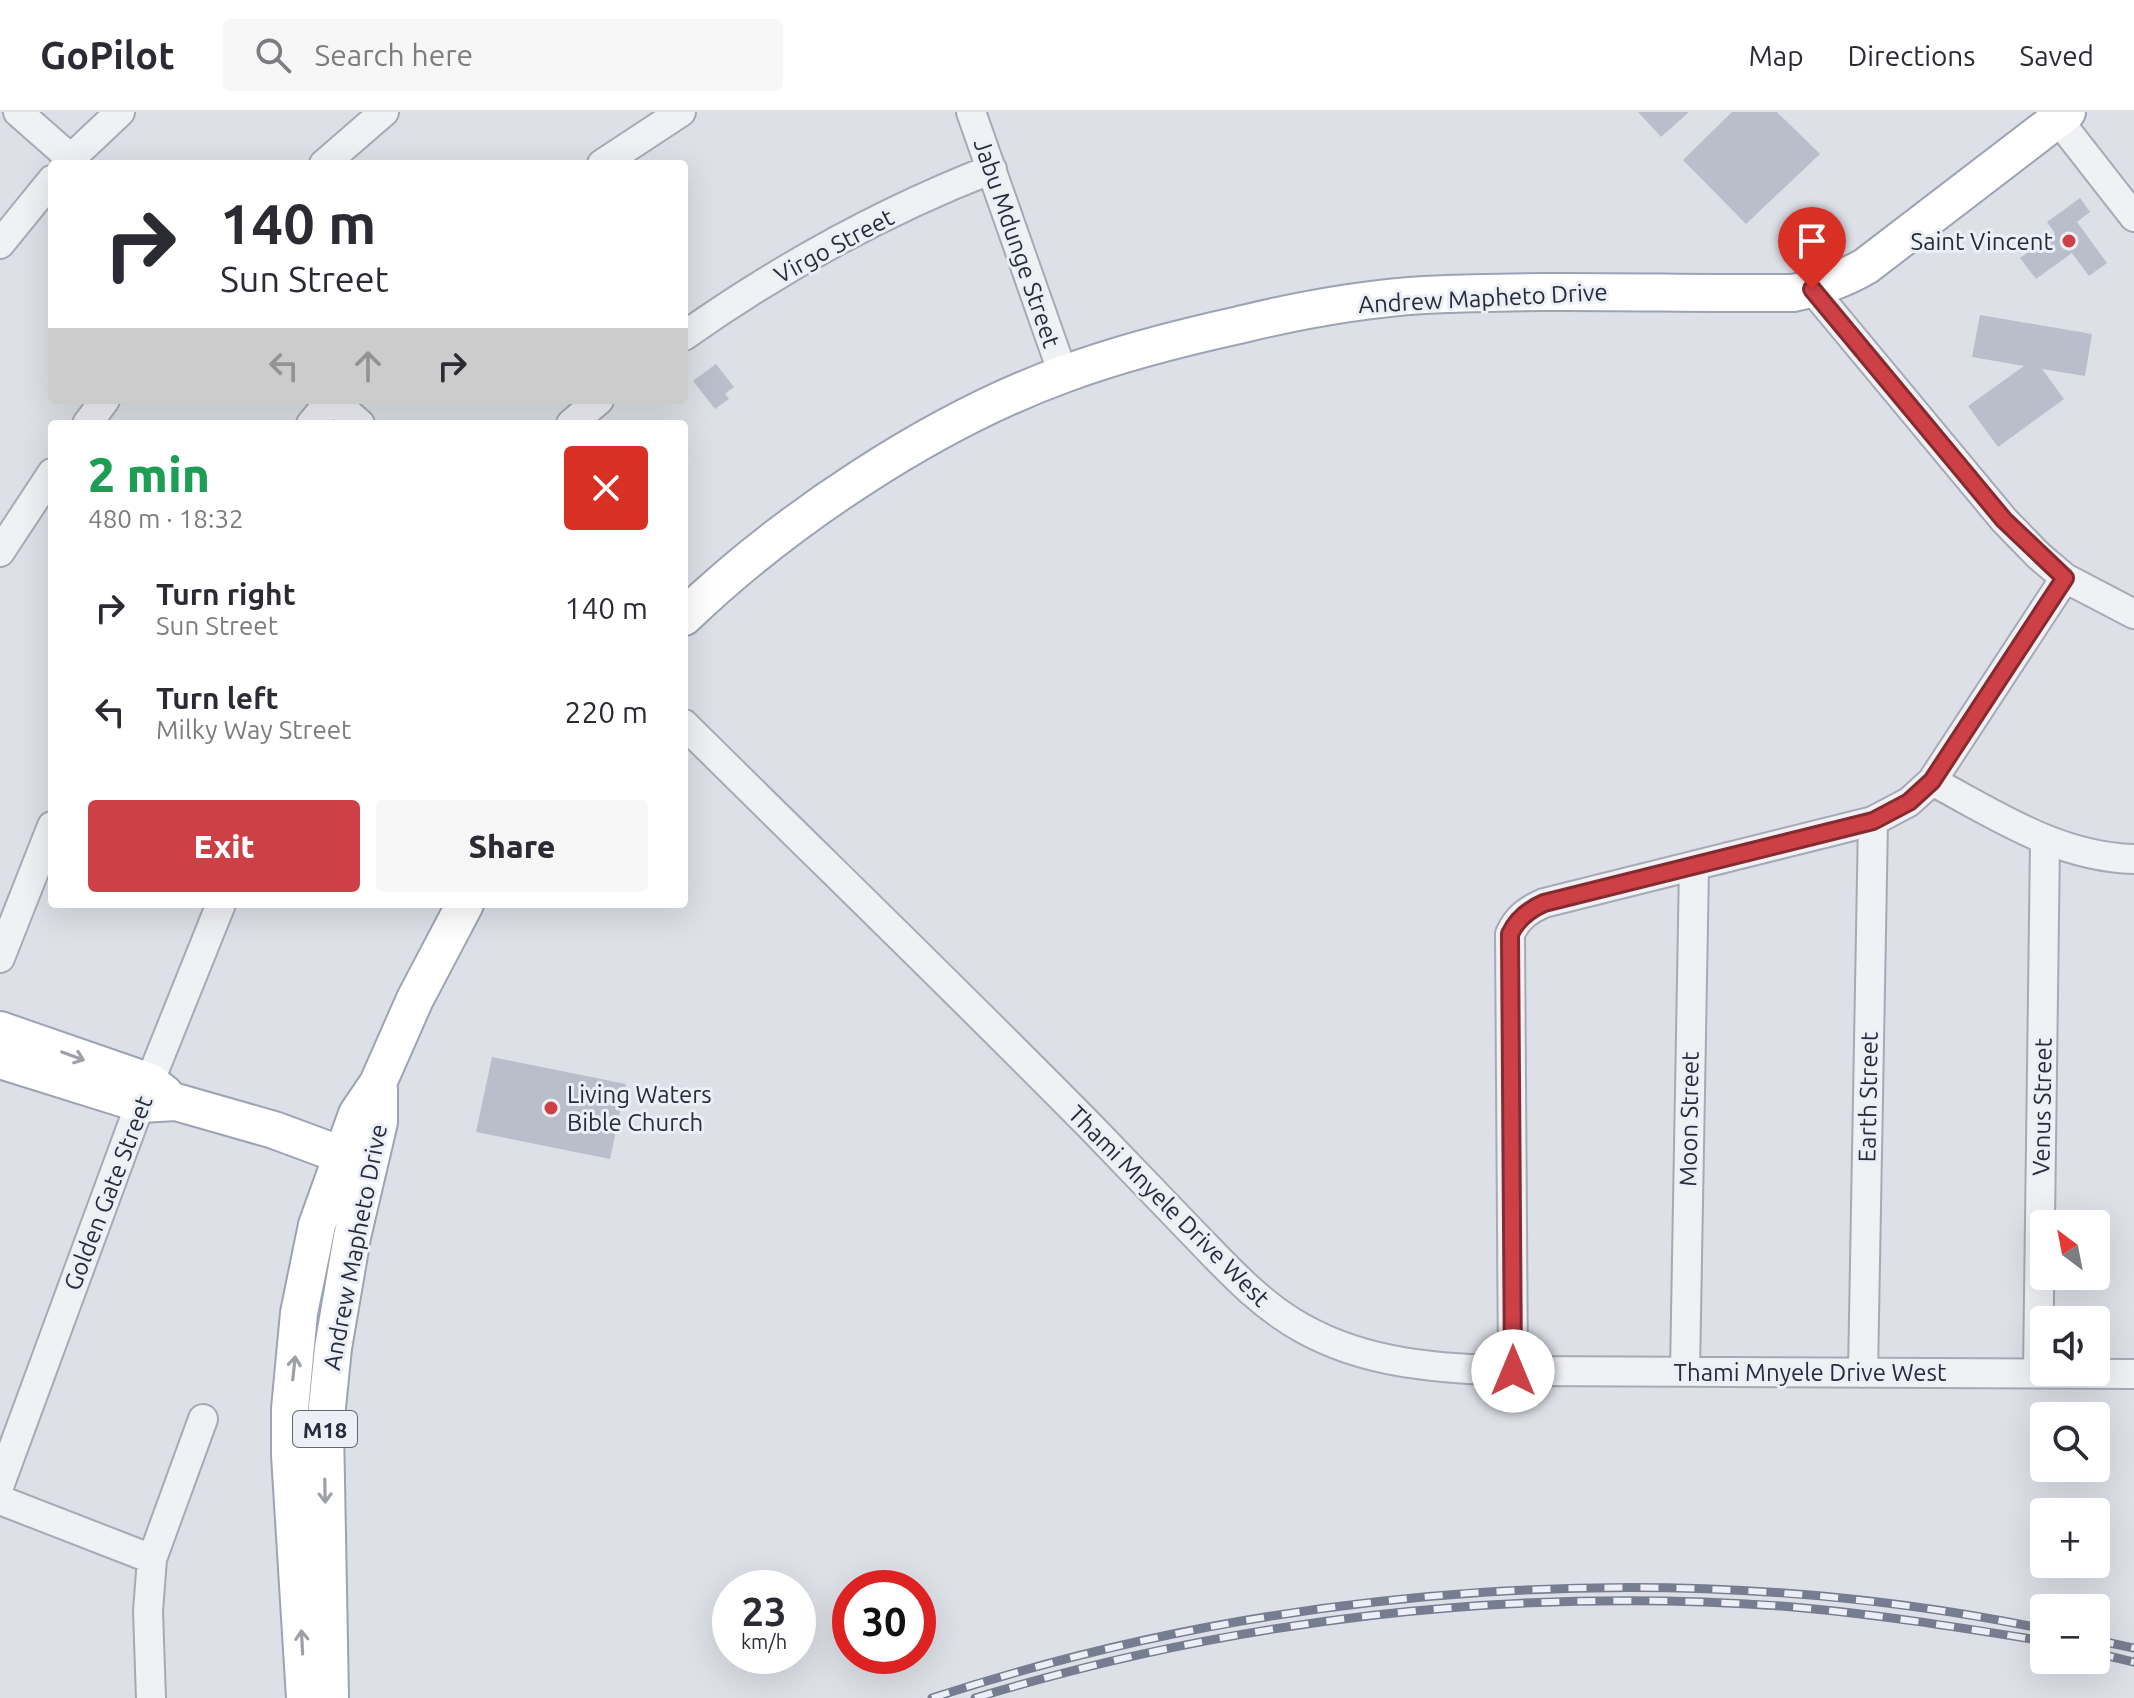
<!DOCTYPE html>
<html lang="en">
<head>
<meta charset="utf-8">
<style>
  :root { --surface:#fff; --page:#f7f7f7; --text:#2b2b33; --muted:#7c7c81; --line:#e1e1e2; --accent:#cd4146 }
  body { margin:0; font-family:Ubuntu,sans-serif; background:var(--page); color:var(--text); height:100vh; display:flex; flex-direction:column; font-size:30px; white-space:nowrap }
  * { box-sizing:border-box; margin:0 }
  p { font-size:26px; color:var(--muted) }
  .icon { flex:none; width:44px; height:44px; fill:none; stroke:currentColor; stroke-width:2; stroke-linecap:round; stroke-linejoin:round }
  .map { position:relative; flex:1; overflow:hidden }
  .drawer { position:absolute; left:48px; top:308px; width:640px; height:488px; display:flex; flex-direction:column; background:var(--surface); border-radius:8px; box-shadow:0 8px 32px #0002 }
  .drawer>* { flex:none }
  .guide { position:absolute; left:48px; top:48px; width:640px; height:244px; border-radius:8px; box-shadow:0 8px 32px #0002; background:#fff; color:var(--text); overflow:hidden }
  .needle { width:52px; rotate:328deg }
  .fabs { position:absolute; left:2030px; top:1098px; display:grid; gap:16px }
  .fabs a { display:grid; place-items:center; width:80px; height:80px; border-radius:8px; background:var(--surface); box-shadow:0 8px 32px #0002; font-size:40px }
  .speed { position:absolute; left:712px; top:1458px; display:flex; gap:16px; font-size:40px; font-weight:700; text-align:center }
  .speed>* { display:grid; place-content:center; width:104px; height:104px; border-radius:50%; background:var(--surface); box-shadow:0 8px 32px #0002; line-height:1 }
  .speed small { font-size:20px; font-weight:400 }
  .speed .limit { border:12px solid #d22; background:#fff; color:#111 }
  .pin { position:absolute; display:grid; place-items:center; width:68px; height:68px; color:#fff; margin:-82px -34px; border-radius:50% 50% 50% 0; rotate:-45deg; box-shadow:0 0 8px #0007 }
  .pin .icon { rotate:45deg }
  .me { position:absolute; width:88px; margin:-44px; rotate:0deg; stroke-linejoin:round; filter:drop-shadow(0 0 6px #0008) }
  .turn { display:flex; align-items:center; gap:28px; height:168px; padding:0 40px; font-size:36px }
  .turn .icon { width:104px; height:104px; stroke-width:2.5 }
  .turn b { display:block; font-size:56px; line-height:68px }
  .lanes { display:flex; align-items:center; height:76px; padding:0 40px; background:#0003; justify-content:center; gap:40px; direction:ltr }
  .lanes .off { opacity:.35 }
  .round { display:grid; place-items:center; flex:none; width:84px; height:84px; border-radius:8px; background:var(--page) }
  .headline { display:flex; align-items:center; justify-content:space-between; height:136px; padding:0 40px }
  h1 { font-size:48px; font-weight:800; line-height:60px; color:#1e9e55 }
  .action { display:flex; gap:16px; margin-top:auto; padding:16px 40px }
  .action a { flex:1; height:92px; border-radius:8px; background:var(--accent); color:#fff; font-size:32px; font-weight:800; line-height:92px; text-align:center }
  .action a+a { background:var(--page); color:var(--text) }
  ul { padding:0; list-style:none }
  li { display:flex; align-items:center; gap:24px; height:104px; padding:0 40px }
  li div { flex:1 }
  li b { display:block; font-size:30px }
  li em { font-style:normal }
  header { display:flex; align-items:center; gap:48px; box-sizing:border-box; height:112px; padding:0 40px; background:var(--surface); border-bottom:2px solid var(--line) }
  header strong { font-size:38px }
  nav { display:flex; gap:44px; margin-inline-start:auto; font-size:28px }
  .search { width:560px; height:72px; background:var(--page); display:flex; align-items:center; gap:20px; box-sizing:border-box; padding:0 28px; border-radius:8px; color:var(--muted); font-size:30px }
  .map>svg:first-child { display:block }
</style>
</head>
<body>
<header>
<strong>GoPilot</strong>
<div class="search"><svg class="icon" aria-label="search" viewBox="0 0 24 24"><circle cx="10" cy="10" r="6"/><path d="M15 15l6 6"/></svg>Search here</div>
<nav><a>Map</a><a>Directions</a><a>Saved</a></nav>
</header>
<div class="map">
<svg width="2134" height="1586" viewBox="0 0 2134 1586">
  <rect width="100%" height="100%" fill="#dde0e7"/>
  <path fill="#babeca" d="M1638,0H1689L1661,25Z
    M1732,0H1777L1820,42L1746,112L1683,48Z
    M2080,86L2090,100L2077,110L2107,151L2089,164L2072,141L2036,167L2020,146L2055,121L2047,110Z
    M1980,203L2092,222L2085,264L2042,257L2064,287L1998,335L1968,294L2024,254L1972,245Z
    M716,252L734,275L725,282L729,287L715,297L693,269Z
    M492,945L626,972L610,1047L476,1020Z"/>
  <g fill="none" stroke-linecap="round" stroke-linejoin="round">
    <defs>
      <path id="minor" d="M18,0L77,52
        M971,0L1063,262
        M2052,0L2134,105
        M65,52L120,0
        M324,52L384,0
        M602,52L681,0
        M0,132L52,68
        M1812,177L2004,408L2039,444L2065,466L2134,502
        M684,224C779,157 884,99 992,57
        M333,288L360,312
        M87,312L105,288
        M311,312L331,288
        M571,312L599,288
        M0,440L52,361
        M684,612C820,747 958,880 1092,1016C1126,1051 1159,1086 1193,1121C1227,1156 1259,1192 1302,1216C1368,1253 1438,1256 1513,1259L2134,1262
        M1932,669C1998,704 2058,745 2134,747
        M0,846L52,714
        M1513,1259L1510,822C1517,806 1528,798 1544,791L1873,709L1909,690L1932,669L2065,466
        M1685,1259L1694,755
        M2038,1260L2045,730
        M1863,1261L1873,709
        M0,1372L133,1011L221,792
        M0,1388L152,1447
        M151,1586L148,1499L152,1447L203,1307"/>
      <path id="major" d="M684,505C785,408 932,310 1064,262C1121,241 1180,226 1239,213C1300,198 1361,187 1424,183C1547,177 1670,182 1793,181C1819,176 1842,168 1866,154L2067,0
        M0,918L150,970L165,982
        M0,948L141,992L176,990L274,1018L363,1051
        M305,1586L290,1343V1297L299,1201L317,1113L357,1002L378,971L415,887L465,792
        M330,1586L325,1315L333,1236L352,1125L379,1010V977"/>
    </defs>
    <use href="#minor" stroke="#a6aab4" stroke-width="32"/>
    <use href="#major" stroke="#9ca3b2" stroke-width="40"/>
    <use href="#minor" stroke="#f0f1f5" stroke-width="28"/>
    <use href="#major" stroke="#fff" stroke-width="36"/>
    <defs>
      <path id="rail" d="M2096,1528L2134,1536
        M2096,1541L2134,1550
        M932,1586C1284,1471 1681,1442 2044,1517
        M975,1586C1234,1507 1510,1475 1781,1494C1869,1501 1957,1515 2044,1529"/>
    </defs>
    <use href="#rail" stroke="#777d90" stroke-width="9"/>
    <use href="#rail" stroke="#eceff5" stroke-width="6" stroke-dasharray="18" stroke-linecap="butt"/>
  </g>
  <defs><path id="oneway-shaft" d="M-6 0H5M1.5-3L5.5 0L1.5 3" fill="none" stroke-width="1.6" stroke-linecap="round" stroke-linejoin="round" transform="scale(2)"/></defs>
  <g stroke="#9ea0a8">
    <use href="#oneway-shaft" transform="translate(73 944) rotate(20)"/>
    <use href="#oneway-shaft" transform="translate(294 1256) rotate(-84)"/>
    <use href="#oneway-shaft" transform="translate(325 1379) rotate(89)"/>
    <use href="#oneway-shaft" transform="translate(302 1530) rotate(-93)"/>
  </g>
  <g fill="none" stroke-linecap="round" stroke-linejoin="round">
    <defs>
      <path id="route" d="M1513,1259L1510,822C1517,807 1528,798 1544,791L1873,709L1909,690L1932,669L2065,466L2004,408L1812,177"/>
    </defs>
    <use href="#route" stroke="#852a2e" stroke-width="20"/>
    <use href="#route" stroke="#cd4146" stroke-width="14"/>
  </g>
  <g fill="#cd4146" stroke="#eceff5" stroke-width="3">
    <circle cx="2069" cy="129" r="8"/>
    <circle cx="551" cy="996" r="8"/>
  </g>
  <g text-anchor="middle" dominant-baseline="central" stroke-width="6" stroke-linejoin="round" paint-order="stroke">
    <rect fill="#eceff5" stroke="#626674" stroke-width="2" x="293" y="1299" width="64" height="36" rx="6"/>
    <g font-size="22" font-weight="bold" fill="#272c3d">
      <text x="325" y="1317">M18</text>
    </g>
    <g font-size="24" fill="#272c3d" stroke="#eceff5" text-anchor="end">
      <text x="2053" y="129">Saint Vincent</text>
      <text x="567" y="982" text-anchor="start">Living Waters<tspan x="567" dy="28">Bible Church</tspan></text>
    </g>
    <g font-size="24" fill="#272c3d" stroke="#eceff5">
      <text transform="translate(1017 131) rotate(71)">Jabu Mdunge Street</text>
      <text transform="translate(834 134) rotate(-28)">Virgo Street</text>
      <text transform="translate(1483 186) rotate(-3)">Andrew Mapheto Drive</text>
      <text transform="translate(1868 985) rotate(-89)">Earth Street</text>
      <text transform="translate(2042 995) rotate(-89)">Venus Street</text>
      <text transform="translate(1689 1007) rotate(-89)">Moon Street</text>
      <text transform="translate(108 1081) rotate(-69)">Golden Gate Street</text>
      <text transform="translate(1169 1094) rotate(45)">Thami Mnyele Drive West</text>
      <text transform="translate(355 1135) rotate(-79)">Andrew Mapheto Drive</text>
      <text x="1810" y="1260">Thami Mnyele Drive West</text>
    </g>
  </g>
</svg>
<div class="fabs">
<a><svg class="needle" viewBox="-14 -14 28 28"><path d="M0-13l5 13h-10z" fill="#e53935"/><path d="M0 13l5-13h-10z" fill="#7c7c81"/></svg></a>
<a><svg class="icon" aria-label="sound" viewBox="0 0 24 24"><path d="M4 9h4l5-4v14l-5-4H4zM17 9q2 3 0 6"/></svg></a>
<a><svg class="icon" aria-label="search" viewBox="0 0 24 24"><circle cx="10" cy="10" r="6"/><path d="M15 15l6 6"/></svg></a>
<a>+</a>
<a>−</a>
</div>
<div class="speed"><div>23<small>km/h</small></div><div class="limit">30</div></div>
<div class="pin" style="left:1812px;top:177px;background:#d93025"><svg class="icon" aria-label="arrive" viewBox="0 0 24 24"><path d="M6 21V4h12l-3 4 3 4H6"/></svg></div>
<svg class="me" style="left:1513px;top:1259px" viewBox="-20 -20 40 40"><circle r="19" fill="#fff"/><path d="M0-13L10 11 0 6-10 11z" fill="#cd4146"/></svg>
<div class="guide">
<div class="turn"><svg class="icon" aria-label="right" viewBox="0 0 24 24"><path d="M7 20v-9h11M14 6l5 5-5 5"/></svg><div><b>140 m</b>Sun Street</div></div>
<div class="lanes"><svg class="icon off" aria-label="left" viewBox="0 0 24 24"><path d="M17 20v-9H6M10 6l-5 5 5 5"/></svg><svg class="icon off" aria-label="ahead" viewBox="0 0 24 24"><path d="M12 20V5M6 11l6-6 6 6"/></svg><svg class="icon" aria-label="right" viewBox="0 0 24 24"><path d="M7 20v-9h11M14 6l5 5-5 5"/></svg></div>
</div>
<section class="drawer">
<div class="headline"><div><h1>2 min</h1><p>480 m · 18:32</p></div><a class="round" style="background:#d93025;color:#fff"><svg class="icon" aria-label="close" viewBox="0 0 24 24"><path d="M6 6l12 12M18 6L6 18"/></svg></a></div>
<ul>
<li><svg class="icon" aria-label="right" viewBox="0 0 24 24"><path d="M7 20v-9h11M14 6l5 5-5 5"/></svg><div><b>Turn right</b><p>Sun Street</p></div><em>140 m</em></li>
<li><svg class="icon" aria-label="left" viewBox="0 0 24 24"><path d="M17 20v-9H6M10 6l-5 5 5 5"/></svg><div><b>Turn left</b><p>Milky Way Street</p></div><em>220 m</em></li>
</ul>
<div class="action"><a>Exit</a><a>Share</a></div>
</section>
</div>
</body>
</html>
